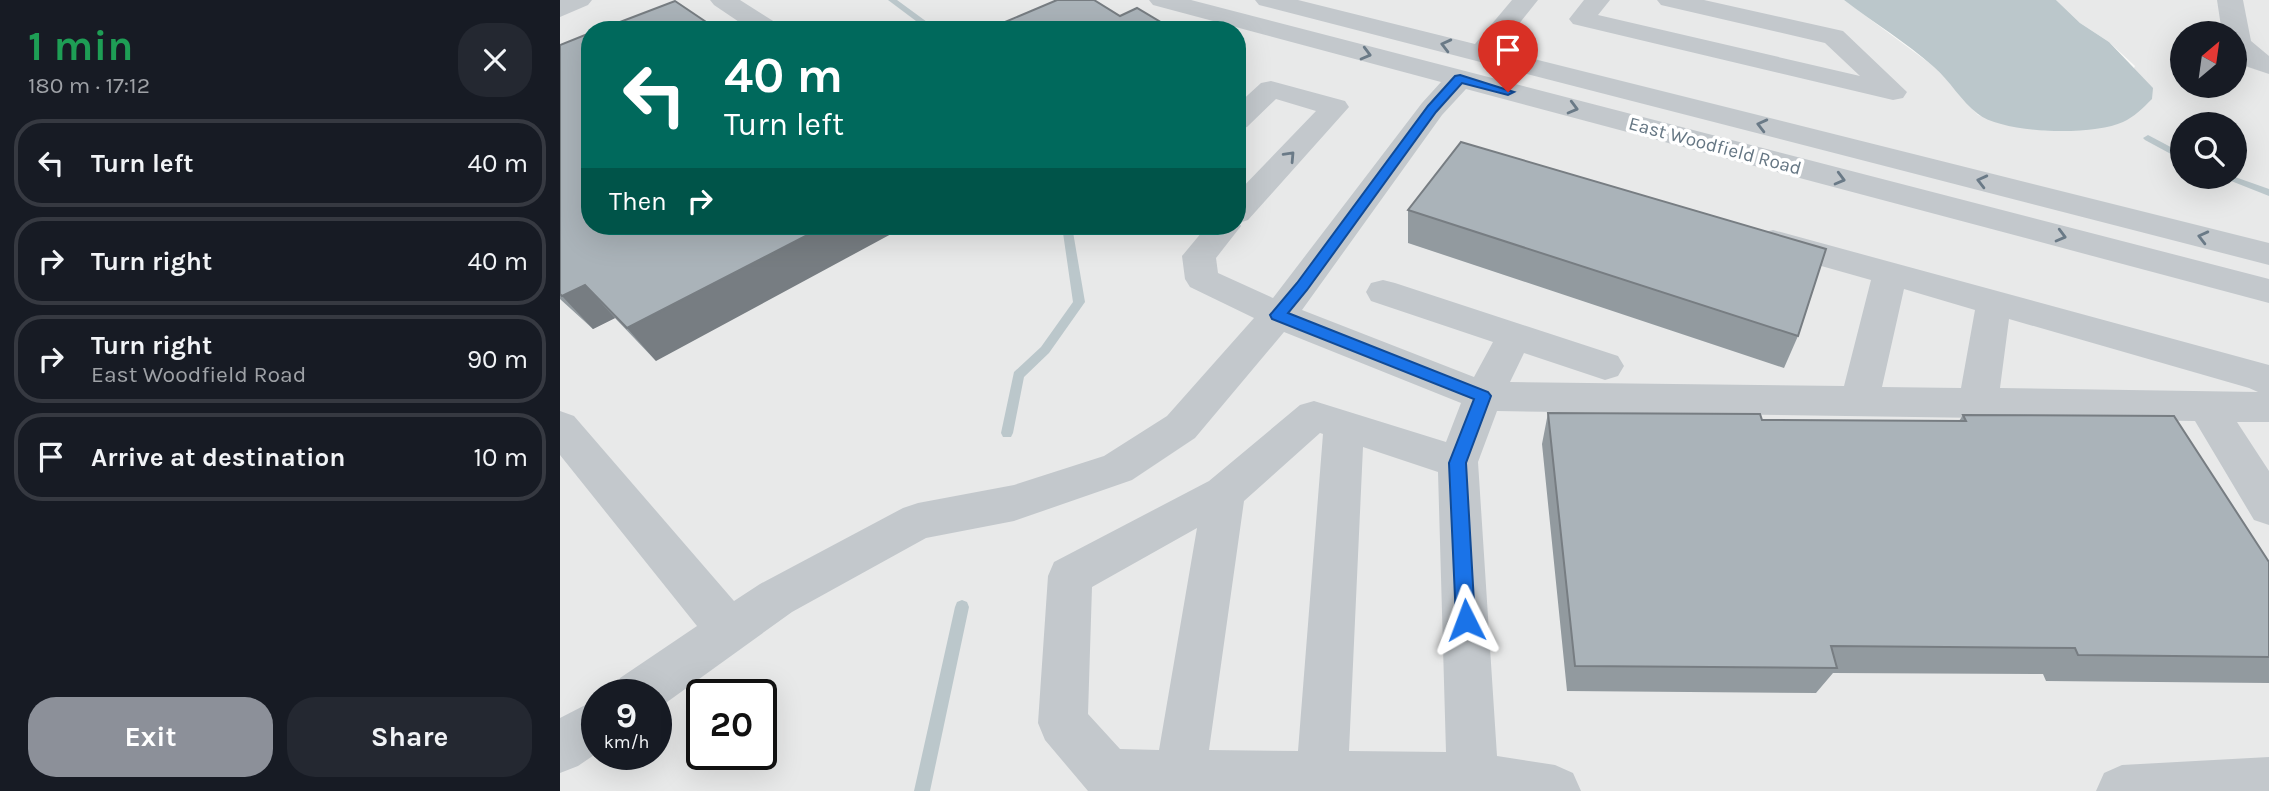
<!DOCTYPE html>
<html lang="en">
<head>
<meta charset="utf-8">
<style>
  :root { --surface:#171b24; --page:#242831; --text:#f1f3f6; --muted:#9ea1a6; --line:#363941; --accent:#8c9099 }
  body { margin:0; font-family:Karla,sans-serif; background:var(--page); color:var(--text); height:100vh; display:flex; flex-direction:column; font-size:26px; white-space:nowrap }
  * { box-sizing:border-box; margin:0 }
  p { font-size:23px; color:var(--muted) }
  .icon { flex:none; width:38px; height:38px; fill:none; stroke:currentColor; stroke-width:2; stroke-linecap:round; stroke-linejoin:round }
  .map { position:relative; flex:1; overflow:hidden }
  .side { display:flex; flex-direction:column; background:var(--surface); width:560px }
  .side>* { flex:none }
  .banner { position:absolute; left:21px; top:21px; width:665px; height:214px; border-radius:28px; box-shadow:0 7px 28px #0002; background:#00695c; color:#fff; overflow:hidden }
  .needle { width:46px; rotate:29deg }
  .fabs { position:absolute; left:1610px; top:21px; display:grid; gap:14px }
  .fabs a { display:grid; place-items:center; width:77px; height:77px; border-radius:50%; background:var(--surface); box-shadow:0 7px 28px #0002; font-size:35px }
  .speed { position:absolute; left:21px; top:679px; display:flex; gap:14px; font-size:35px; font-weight:700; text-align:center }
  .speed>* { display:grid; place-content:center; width:91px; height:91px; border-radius:50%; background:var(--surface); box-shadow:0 7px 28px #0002; line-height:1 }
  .speed small { font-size:18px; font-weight:400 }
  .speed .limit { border:4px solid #111; border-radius:10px; background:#fff; color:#111 }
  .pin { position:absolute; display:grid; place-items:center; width:60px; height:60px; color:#fff; margin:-72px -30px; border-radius:50% 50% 50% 0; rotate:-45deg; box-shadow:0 0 7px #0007 }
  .pin .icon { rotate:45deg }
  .me { position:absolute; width:77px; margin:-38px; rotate:357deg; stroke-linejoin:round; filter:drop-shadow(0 0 5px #0008) }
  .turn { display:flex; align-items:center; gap:24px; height:147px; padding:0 28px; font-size:32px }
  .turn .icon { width:91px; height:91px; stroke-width:2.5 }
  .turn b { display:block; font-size:49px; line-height:60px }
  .then { display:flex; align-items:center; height:66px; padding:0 28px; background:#0003; gap:14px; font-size:26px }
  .round { display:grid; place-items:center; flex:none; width:74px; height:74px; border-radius:28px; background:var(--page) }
  .head { display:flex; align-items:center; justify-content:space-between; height:119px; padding:0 28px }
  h1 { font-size:42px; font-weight:700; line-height:52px; color:#1e9e55 }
  .cta { display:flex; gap:14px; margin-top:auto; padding:14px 28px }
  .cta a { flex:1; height:80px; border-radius:28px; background:var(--accent); color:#fff; font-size:28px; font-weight:700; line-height:80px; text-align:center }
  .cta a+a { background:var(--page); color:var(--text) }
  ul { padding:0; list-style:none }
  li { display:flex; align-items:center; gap:21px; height:88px; margin:0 14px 10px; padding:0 14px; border:4px solid var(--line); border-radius:28px }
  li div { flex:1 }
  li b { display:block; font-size:26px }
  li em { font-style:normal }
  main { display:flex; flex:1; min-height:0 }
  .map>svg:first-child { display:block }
</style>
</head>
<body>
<main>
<section class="side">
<div class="head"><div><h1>1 min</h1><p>180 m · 17:12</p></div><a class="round"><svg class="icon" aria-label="close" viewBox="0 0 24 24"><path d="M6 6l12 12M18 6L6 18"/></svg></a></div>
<ul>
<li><svg class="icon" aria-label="left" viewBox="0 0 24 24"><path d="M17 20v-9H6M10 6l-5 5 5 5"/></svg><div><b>Turn left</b></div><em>40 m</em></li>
<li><svg class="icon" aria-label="right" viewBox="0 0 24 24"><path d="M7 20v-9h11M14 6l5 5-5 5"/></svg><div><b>Turn right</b></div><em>40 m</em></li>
<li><svg class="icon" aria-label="right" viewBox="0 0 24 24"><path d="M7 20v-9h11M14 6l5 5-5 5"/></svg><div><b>Turn right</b><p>East Woodfield Road</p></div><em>90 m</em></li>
<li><svg class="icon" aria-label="arrive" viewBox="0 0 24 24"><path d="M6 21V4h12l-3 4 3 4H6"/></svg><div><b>Arrive at destination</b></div><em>10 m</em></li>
</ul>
<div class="cta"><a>Exit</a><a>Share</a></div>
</section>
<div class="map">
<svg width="1709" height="791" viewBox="0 0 1709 791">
  <rect width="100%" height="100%" fill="#fafaf8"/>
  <path fill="#e8e9e9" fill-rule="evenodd" d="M0,0H1284L1376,68L1418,115L1486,131L1542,128L1575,66L1549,42L1520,23L1496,0H1709V791H0ZM30,30H677V226H30ZM1622,33H1675V86H1622ZM1622,124H1675V177H1622ZM37,695H96V754H37ZM142,695H201V754H142Z"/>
  <path fill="#bbc7cb" d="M1284,0H1496L1520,23L1549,42L1593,88L1592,99C1583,108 1574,117 1563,122C1533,136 1444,134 1418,114C1401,101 1390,81 1374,67C1346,42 1314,23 1284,0Z"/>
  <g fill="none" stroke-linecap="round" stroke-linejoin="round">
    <path fill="#bbc7cb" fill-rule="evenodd" d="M328,0H337L378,30H368Z
      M1588,135L1622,153V160L1585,140L1583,138Z
      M1661,177H1675L1709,189V196Z
      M502,226H512L525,302L489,353L464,377L453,433L451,437H443L441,433L454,372L481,347L513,302Z
      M402,600L407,602L409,607L370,791H354L395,607L397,602Z"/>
    <path fill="#c3c8cc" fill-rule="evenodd" d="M0,0H32L28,5L0,17Z
      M150,0H180L218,24L222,30H191L154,5Z
      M589,0H631L1709,279V303L906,89L882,115L742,310L914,377L933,342L811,301L806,292L811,283L823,280L835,283L1058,356L1064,366L1058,376L1045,380L964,353L950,382L1284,386L1311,280L1201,249L1196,241L1201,233L1213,230L1709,365V422H1677L1709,471V525L1694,520L1635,421L937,411L918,462L937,756L995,765L1013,773L1021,791H528L485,740L478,723L488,576L494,562L649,481L740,405L754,401L886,442L901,403L724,332L635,438L572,480L454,521L366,538L232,612L96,710V695H53L60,678L137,626L0,455V411L14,416L174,601L200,584L343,508L358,503L454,485L544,456L607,416L694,318L630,287L625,279L622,256L647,226H677V193L756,111L716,99L687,127L677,130V105L701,83L711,81L785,101L789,107L688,220L679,223L681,226L656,258L658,273L713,298L862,103L881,82L593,5ZM1344,289L1415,310L1401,388L1322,387ZM1449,319L1689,388L1698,392L1440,388ZM760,433L763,434L738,751L649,750L684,501ZM803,447L878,472L886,752L789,751ZM637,528L599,750L560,749L528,714L532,587Z
      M695,0H738L915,44L952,0H978L938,50L1709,243V265L699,5Z
      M1024,0H1050L1038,15L1300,76L1265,43L1101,5L1097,0H1144L1283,31L1347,92L1343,98L1333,100L1013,24L1009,19Z
      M1657,0H1683L1691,41L1709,56V74L1688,67L1675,56V33H1662Z
      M37,699V753L18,766L0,773V718Z
      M1709,757V791H1536L1544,773L1562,765Z"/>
  </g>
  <path fill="#929a9f" d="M560,16L614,30H448L445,22Z
    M0,45L96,361L55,318L33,329L0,299Z
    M848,210L1238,336L1224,368L848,243Z
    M988,413L1202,420L1399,421L1403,415L1709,562V683L1486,681L1483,674L1273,673L1256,693L1007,691L982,444Z"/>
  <path fill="#777d82" d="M265,226H346L96,361L67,328Z
    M25,285L55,318L33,329L2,296Z"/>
  <path fill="#aab3b9" stroke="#777d82" stroke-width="2" d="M497,0H534L560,16L577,8L614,30H457L445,22Z
    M115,1L158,30H39Z
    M30,33V226H265L67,328L25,285L2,296L0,294V45Z
    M901,142L1266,249L1238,336L848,210Z
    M988,413L1200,414L1202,420L1406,421L1403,415L1614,416L1709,562V657L1518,655L1515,648L1271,646L1277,668L1015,666Z"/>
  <defs><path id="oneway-chevron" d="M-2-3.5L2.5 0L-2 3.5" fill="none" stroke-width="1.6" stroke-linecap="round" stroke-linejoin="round" transform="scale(1.75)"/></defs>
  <g stroke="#6a7a87">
    <use href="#oneway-chevron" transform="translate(886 45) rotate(-166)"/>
    <use href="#oneway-chevron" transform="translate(806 54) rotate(15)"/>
    <use href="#oneway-chevron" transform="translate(1013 108) rotate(15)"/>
    <use href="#oneway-chevron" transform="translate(1202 125) rotate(-166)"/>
    <use href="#oneway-chevron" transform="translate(730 156) rotate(-47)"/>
    <use href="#oneway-chevron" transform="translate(1280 179) rotate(15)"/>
    <use href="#oneway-chevron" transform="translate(1422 181) rotate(-166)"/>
    <use href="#oneway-chevron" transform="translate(1501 236) rotate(15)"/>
    <use href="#oneway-chevron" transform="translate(1643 237) rotate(-166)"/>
  </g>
  <path fill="#1a73e8" stroke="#114b97" stroke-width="2" d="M900,75L954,92L948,95L902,83L876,112L747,290L728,313L928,392L931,396L906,463L915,620L912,627L906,629L899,627L896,620L889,463L914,399L712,319L710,315L737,283L868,106L895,76Z"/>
  <g text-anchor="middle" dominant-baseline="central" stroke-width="7" stroke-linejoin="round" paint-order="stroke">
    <g font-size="19" fill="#657683" stroke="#fff">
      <text transform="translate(1155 146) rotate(15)">East Woodfield Road</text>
    </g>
  </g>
</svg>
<div class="fabs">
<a><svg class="needle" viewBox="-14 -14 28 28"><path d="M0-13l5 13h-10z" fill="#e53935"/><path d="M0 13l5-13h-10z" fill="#9ea1a6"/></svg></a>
<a><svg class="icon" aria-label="search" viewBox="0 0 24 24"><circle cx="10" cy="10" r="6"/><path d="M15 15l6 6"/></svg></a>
</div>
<div class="speed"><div>9<small>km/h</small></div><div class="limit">20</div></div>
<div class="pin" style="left:948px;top:92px;background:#d93025"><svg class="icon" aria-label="arrive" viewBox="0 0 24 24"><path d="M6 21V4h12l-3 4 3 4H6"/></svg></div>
<svg class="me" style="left:906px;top:620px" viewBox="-20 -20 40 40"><path d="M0-17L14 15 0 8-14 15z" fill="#1a73e8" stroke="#fff" stroke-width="4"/></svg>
<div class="banner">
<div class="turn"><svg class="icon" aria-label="left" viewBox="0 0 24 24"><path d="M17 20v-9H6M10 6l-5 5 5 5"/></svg><div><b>40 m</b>Turn left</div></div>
<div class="then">Then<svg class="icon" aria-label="right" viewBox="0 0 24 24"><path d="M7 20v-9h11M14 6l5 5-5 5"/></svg></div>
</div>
</div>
</main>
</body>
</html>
